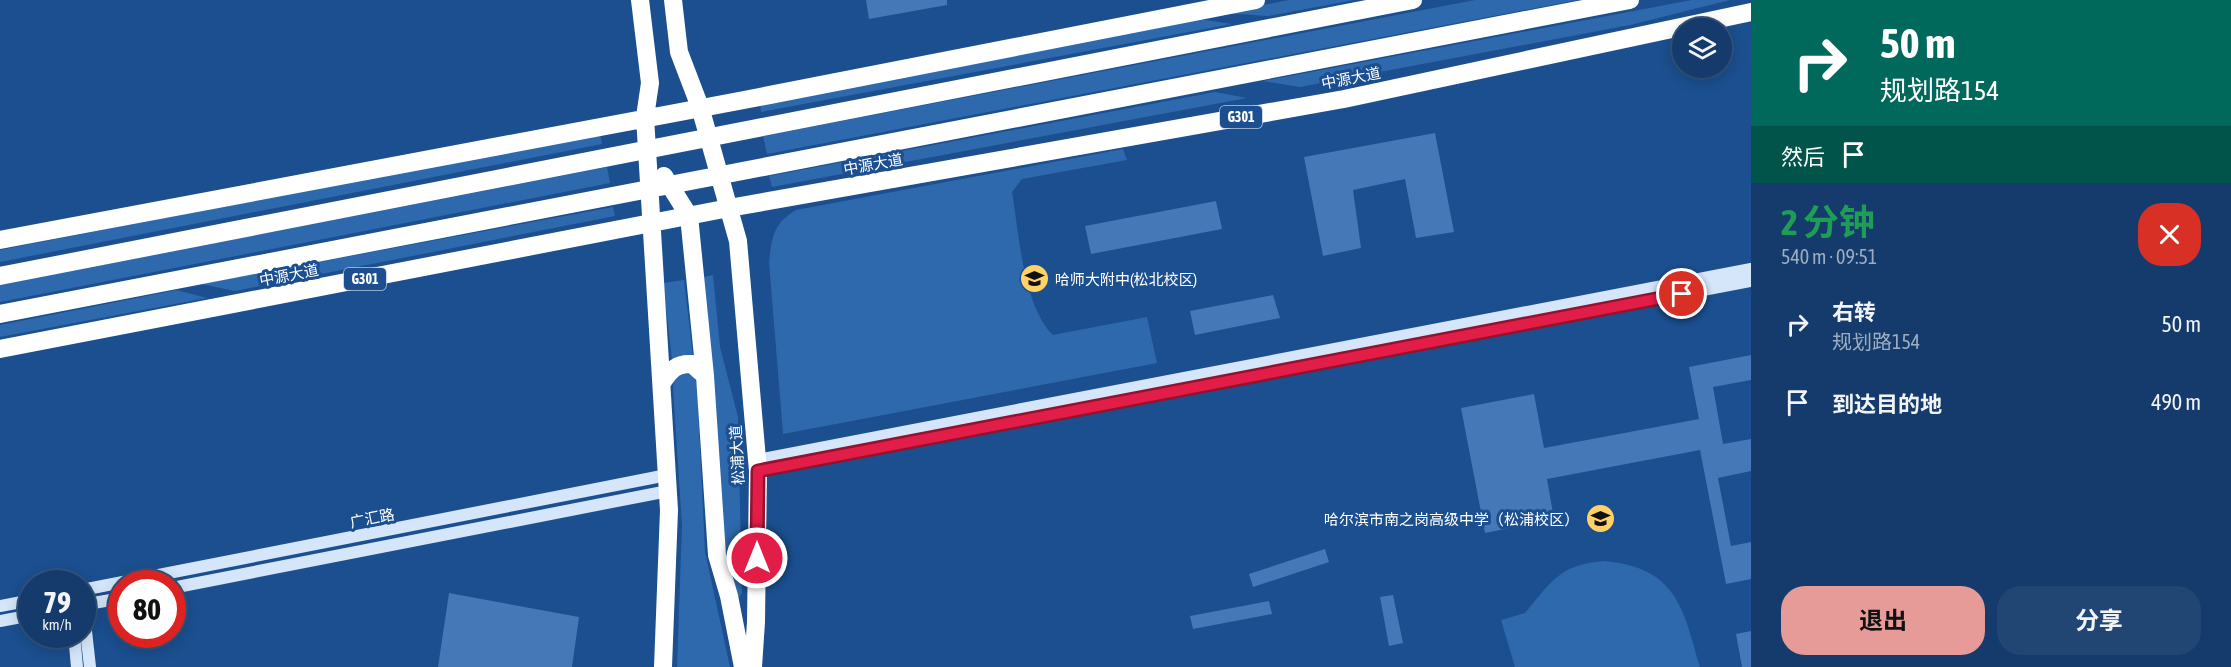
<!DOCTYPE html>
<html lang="zh">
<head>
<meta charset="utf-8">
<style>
  :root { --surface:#143b6b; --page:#214673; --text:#f1f3f6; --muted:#9dadc1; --line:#33557e; --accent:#e69b98 }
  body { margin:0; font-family:"Asap Condensed","Noto Sans SC",sans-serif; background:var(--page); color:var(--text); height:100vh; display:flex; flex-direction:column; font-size:22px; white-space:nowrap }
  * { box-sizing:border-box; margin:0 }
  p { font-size:20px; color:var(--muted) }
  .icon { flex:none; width:33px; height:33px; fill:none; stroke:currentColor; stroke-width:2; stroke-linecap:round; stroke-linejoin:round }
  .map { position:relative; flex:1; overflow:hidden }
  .panel { display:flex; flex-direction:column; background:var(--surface); width:480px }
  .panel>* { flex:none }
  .top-card { background:#00695c; color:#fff; overflow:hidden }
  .tools { position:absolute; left:1672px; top:18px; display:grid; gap:12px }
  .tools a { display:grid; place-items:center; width:60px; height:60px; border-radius:50%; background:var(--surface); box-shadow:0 3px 15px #0003,0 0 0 2px var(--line); font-size:30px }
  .speed { position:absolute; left:18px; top:570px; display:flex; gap:12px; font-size:30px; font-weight:700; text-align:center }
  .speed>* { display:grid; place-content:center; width:78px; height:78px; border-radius:50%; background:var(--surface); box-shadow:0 3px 15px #0003,0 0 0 2px var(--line); line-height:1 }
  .speed small { font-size:15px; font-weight:400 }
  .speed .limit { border:9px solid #d22; background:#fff; color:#111 }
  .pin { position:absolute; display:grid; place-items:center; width:51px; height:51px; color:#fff; margin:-26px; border:3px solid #fff; border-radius:50%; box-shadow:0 2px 6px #0007 }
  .me { position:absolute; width:66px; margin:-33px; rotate:0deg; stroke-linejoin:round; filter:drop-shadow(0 0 4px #0008) }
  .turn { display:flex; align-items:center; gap:21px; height:126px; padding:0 30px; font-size:27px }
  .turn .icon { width:78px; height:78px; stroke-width:2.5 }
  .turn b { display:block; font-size:42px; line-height:51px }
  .then { display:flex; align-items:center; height:57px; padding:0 30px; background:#0003; gap:12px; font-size:22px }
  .round { display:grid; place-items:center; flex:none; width:63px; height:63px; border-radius:24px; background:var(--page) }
  .headline { display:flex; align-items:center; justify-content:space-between; height:102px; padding:0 30px }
  h1 { font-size:36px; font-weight:700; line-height:45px; color:#1e9e55 }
  .cta { display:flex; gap:12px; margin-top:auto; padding:12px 30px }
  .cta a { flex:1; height:69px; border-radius:24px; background:var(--accent); color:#111; font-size:24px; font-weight:700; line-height:69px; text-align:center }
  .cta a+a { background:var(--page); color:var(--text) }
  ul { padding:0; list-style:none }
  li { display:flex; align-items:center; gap:18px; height:78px; padding:0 30px }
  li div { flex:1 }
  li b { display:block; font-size:22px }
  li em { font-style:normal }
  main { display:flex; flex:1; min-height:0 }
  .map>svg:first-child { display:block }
</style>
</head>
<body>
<main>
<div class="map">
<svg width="1751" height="667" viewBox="0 0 1751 667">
  <rect width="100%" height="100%" fill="#1b4f8f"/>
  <path fill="#2e69ad" d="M1289,0H1354L1268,16L1221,13Z
    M1475,0H1578L767,154L763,136Z
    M1692,0H1730L1630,25L1300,87L1263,81Z
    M1193,18L1232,24L761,112L760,104Z
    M1215,92L1247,98L772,187L769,176Z
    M600,133L602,144L0,262V250Z
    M1123,149L1127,160L1022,179L1012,192C1019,233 1023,306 1053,335L1147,317L1157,363L783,434L769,262C772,237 773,224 796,210Z
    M607,167L610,183L0,302V285Z
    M613,207L615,216L235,291L201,284Z
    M713,275L720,347L738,417L742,593L738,599L722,567L700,278Z
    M684,280L693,357L672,359L663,283Z
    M177,290L207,298L0,337V325Z
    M687,372L693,375L697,385L705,552L730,667H677L682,526L673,388L674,378L679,373Z
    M1605,561C1677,568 1683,608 1700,667H1515L1501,620L1525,613C1552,581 1560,564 1605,561Z"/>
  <path fill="#4478b7" d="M866,0H947V5L869,19Z
    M1435,133L1454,232L1416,238L1405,179L1353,190L1361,248L1323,256L1304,157Z
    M1216,201L1222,229L1091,254L1085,226Z
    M1273,295L1280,318L1195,335L1190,311Z
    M1751,355V380L1713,387L1723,444L1751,439V471L1718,478L1731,546L1751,542V579L1726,584L1700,450L1547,479L1554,519L1485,533L1461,408L1534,394L1544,448L1699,419L1689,367Z
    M1325,549L1329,562L1253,587L1249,574Z
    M449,593L579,617L572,667H438Z
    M1393,595L1403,643L1389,646L1380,597Z
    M1269,601L1272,614L1193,629L1190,616Z
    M1751,631V667H1742L1736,634Z"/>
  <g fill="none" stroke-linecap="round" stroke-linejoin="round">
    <path stroke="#d6e6fa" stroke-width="12" d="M757,460L1751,269
      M758,471L1751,281
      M172,588L668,491
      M82,590L667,475
      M82,595L90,667
      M82,605L122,598
      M0,606L32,600
      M0,621L32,615
      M74,634L77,667"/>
    <path stroke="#fff" stroke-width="18" d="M640,0L650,83L645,117L669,510L663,667
      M673,0L679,52L700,107L738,241L758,471L756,622L753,667
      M664,176L689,216L705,376L717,555L729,596L743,667
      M0,240L744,100L1256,0
      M0,276L1413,0
      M0,314L1630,0
      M0,349L729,208L1344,99L1751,12
      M662,383C670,370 677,363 692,364L705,376"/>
  </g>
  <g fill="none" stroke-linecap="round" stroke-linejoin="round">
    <defs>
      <path id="route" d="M757,558L758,471L1682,294"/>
    </defs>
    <use href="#route" stroke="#92132f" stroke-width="15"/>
    <use href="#route" stroke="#e11d48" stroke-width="10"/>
  </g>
  <defs>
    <symbol id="school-disc" viewBox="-11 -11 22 22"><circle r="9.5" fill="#ffd166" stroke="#1b4f8f"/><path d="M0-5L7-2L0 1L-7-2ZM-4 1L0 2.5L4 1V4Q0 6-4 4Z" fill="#111"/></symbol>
  </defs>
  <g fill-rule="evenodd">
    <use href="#school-disc" x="1018" y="262" width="33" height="33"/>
    <use href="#school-disc" x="1584" y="502" width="33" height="33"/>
  </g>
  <g text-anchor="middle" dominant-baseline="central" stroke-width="6" stroke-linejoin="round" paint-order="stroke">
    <g fill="#1b4f8f" stroke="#bbcadd" stroke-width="1.5">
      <rect x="1220" y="106" width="42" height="22" rx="4.5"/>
      <rect x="344" y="268" width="42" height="22" rx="4.5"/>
    </g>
    <g font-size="14" font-weight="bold" fill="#fff">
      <text x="1241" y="117">G301</text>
      <text x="365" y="279">G301</text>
    </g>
    <g font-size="15" fill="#fff" stroke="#1b4f8f">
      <text transform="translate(1351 78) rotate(-11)">中源大道</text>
      <text transform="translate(873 164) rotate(-10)">中源大道</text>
      <text transform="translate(289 275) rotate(-11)">中源大道</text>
      <text transform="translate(737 455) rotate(-93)">松浦大道</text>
      <text transform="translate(372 518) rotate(-11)">广汇路</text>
    </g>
    <g font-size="15" fill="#fff" stroke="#1b4f8f" text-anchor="start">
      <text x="1055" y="279">哈师大附中(松北校区)</text>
      <text x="1579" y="519" text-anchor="end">哈尔滨市南之岗高级中学（松浦校区）</text>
    </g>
  </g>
</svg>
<div class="tools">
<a><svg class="icon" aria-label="layers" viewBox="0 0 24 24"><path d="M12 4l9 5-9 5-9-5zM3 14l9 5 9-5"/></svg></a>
</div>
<div class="speed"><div>79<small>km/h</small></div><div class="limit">80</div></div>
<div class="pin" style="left:1682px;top:294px;background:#d93025"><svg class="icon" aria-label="arrive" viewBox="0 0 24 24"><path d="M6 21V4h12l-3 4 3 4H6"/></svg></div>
<svg class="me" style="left:757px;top:558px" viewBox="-20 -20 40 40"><circle r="17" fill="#e11d48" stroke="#fff" stroke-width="3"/><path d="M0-11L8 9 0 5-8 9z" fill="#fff"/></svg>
</div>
<section class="panel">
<div class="top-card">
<div class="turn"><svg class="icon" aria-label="right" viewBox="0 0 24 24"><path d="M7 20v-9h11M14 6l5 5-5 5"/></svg><div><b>50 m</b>规划路154</div></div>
<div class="then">然后<svg class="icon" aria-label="arrive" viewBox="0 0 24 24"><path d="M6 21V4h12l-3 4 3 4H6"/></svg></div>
</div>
<div class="headline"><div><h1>2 分钟</h1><p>540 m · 09:51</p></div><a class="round" style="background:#d93025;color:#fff"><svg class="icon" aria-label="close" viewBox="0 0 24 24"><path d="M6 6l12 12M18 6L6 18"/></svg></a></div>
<ul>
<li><svg class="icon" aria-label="right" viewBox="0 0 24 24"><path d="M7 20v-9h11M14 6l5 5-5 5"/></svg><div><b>右转</b><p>规划路154</p></div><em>50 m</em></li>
<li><svg class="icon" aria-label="arrive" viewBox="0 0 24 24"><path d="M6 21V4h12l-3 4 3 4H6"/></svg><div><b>到达目的地</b></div><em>490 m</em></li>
</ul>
<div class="cta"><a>退出</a><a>分享</a></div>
</section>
</main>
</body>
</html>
